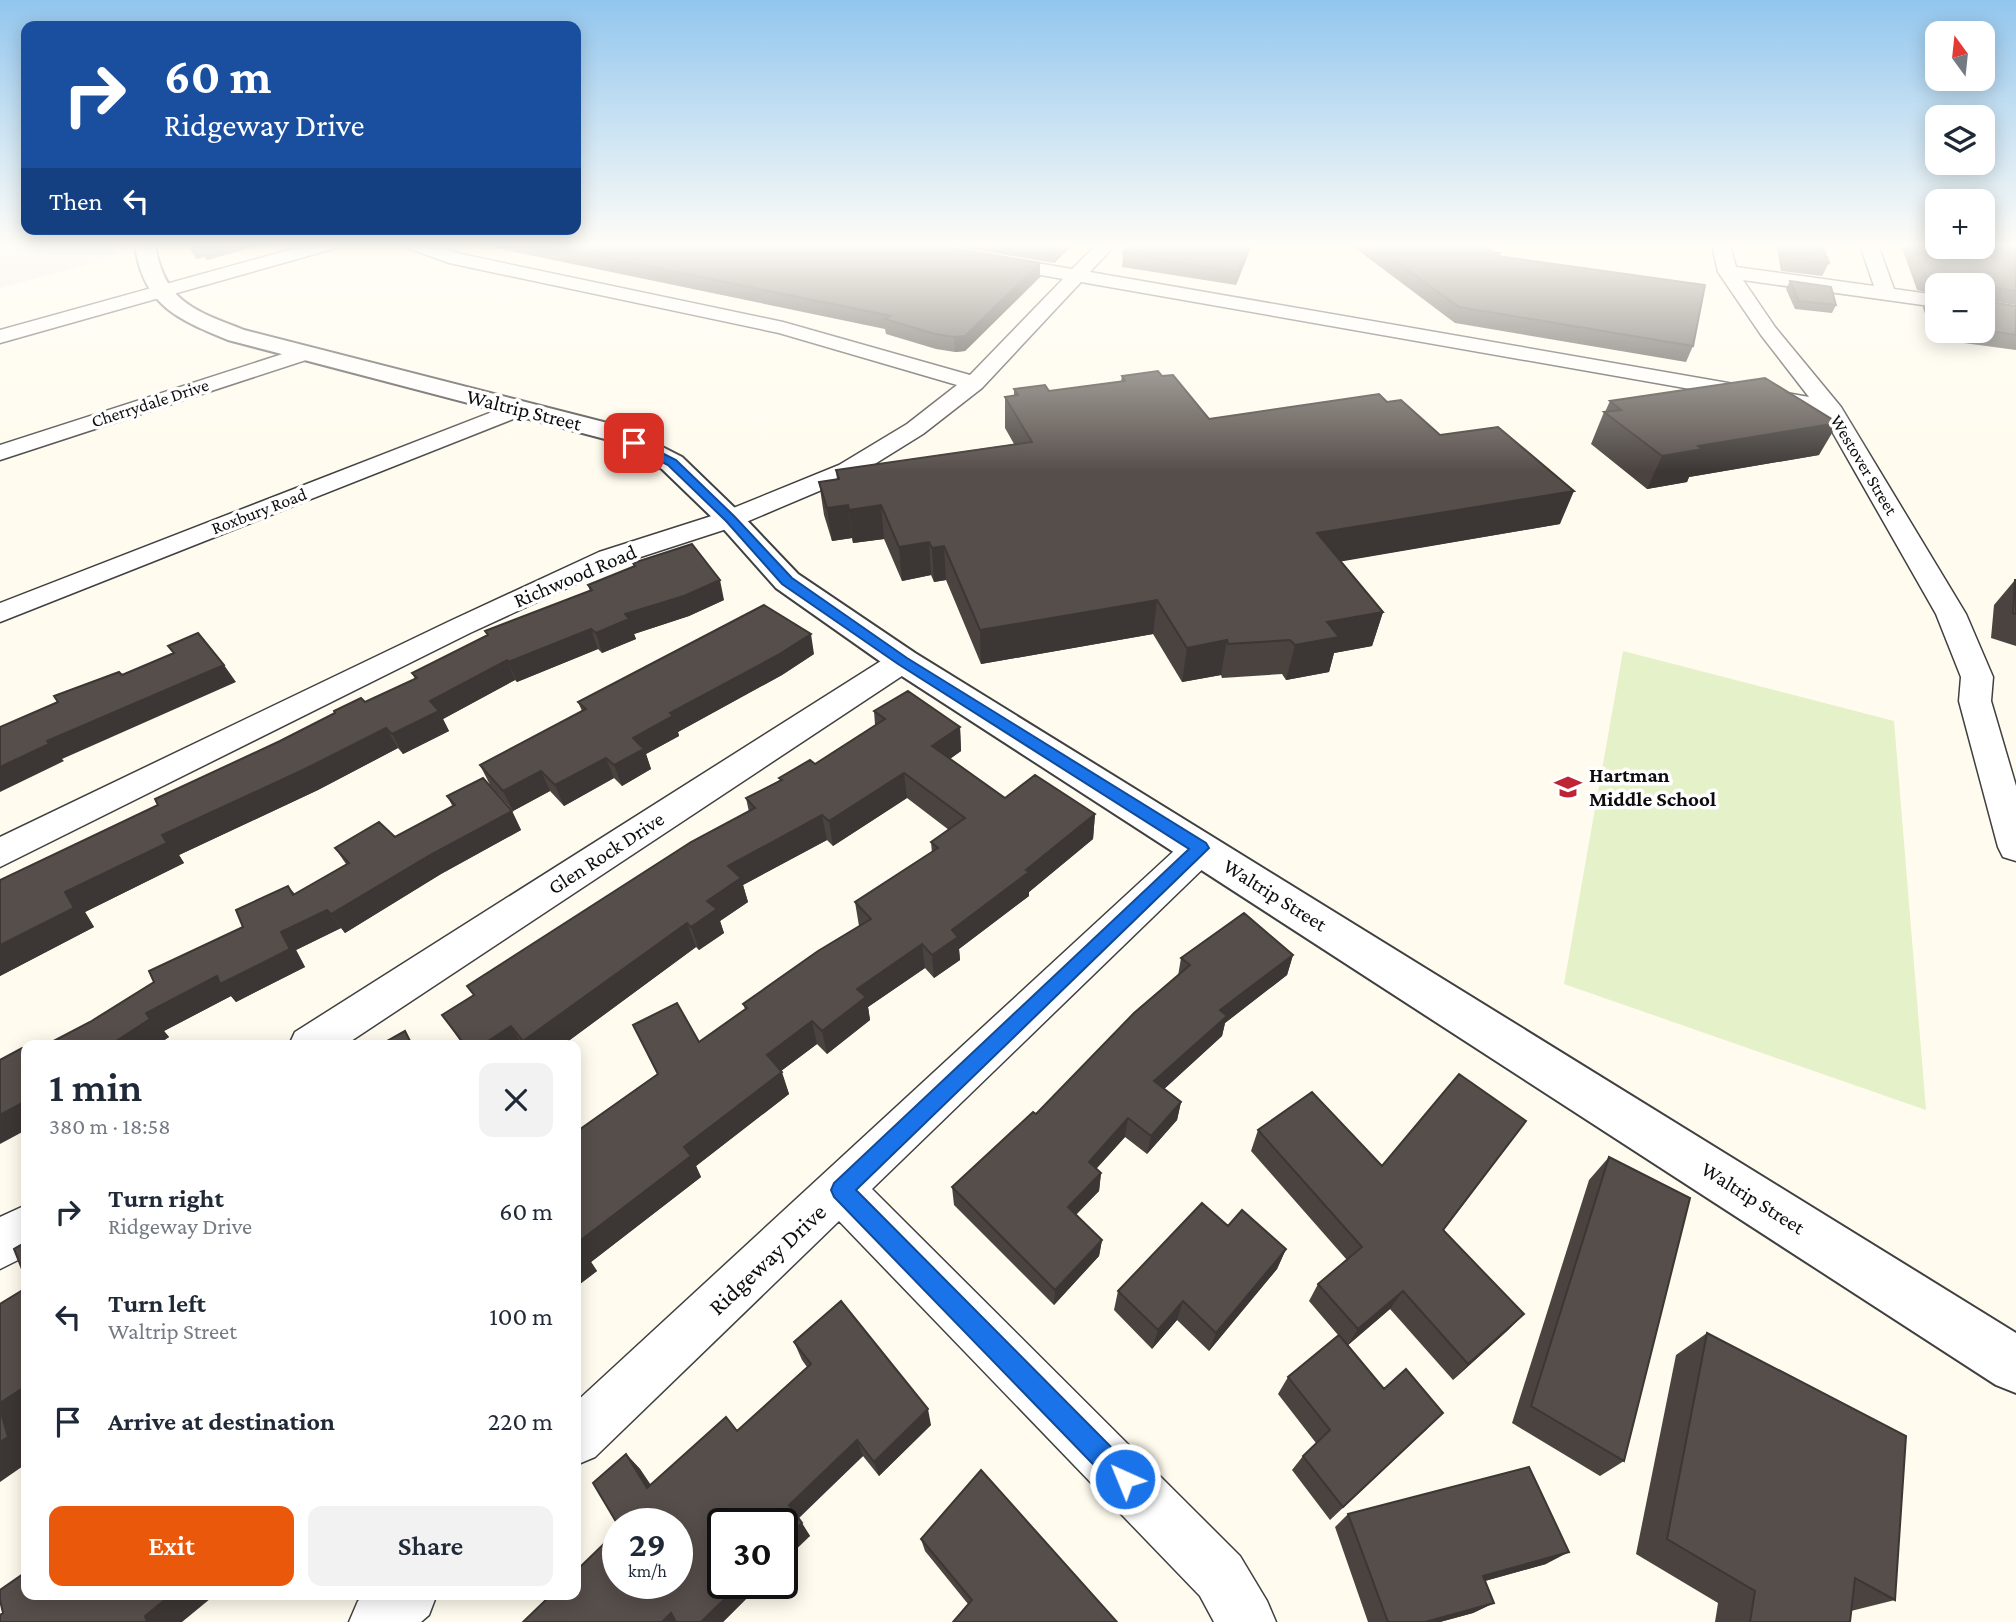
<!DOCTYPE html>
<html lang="en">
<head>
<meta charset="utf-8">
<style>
  :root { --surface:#fff; --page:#f2f2f3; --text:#1f2937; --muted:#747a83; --accent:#ea580c }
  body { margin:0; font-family:"Crimson Pro",serif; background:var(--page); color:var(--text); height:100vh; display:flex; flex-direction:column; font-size:26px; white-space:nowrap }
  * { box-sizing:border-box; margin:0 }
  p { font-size:23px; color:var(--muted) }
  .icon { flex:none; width:38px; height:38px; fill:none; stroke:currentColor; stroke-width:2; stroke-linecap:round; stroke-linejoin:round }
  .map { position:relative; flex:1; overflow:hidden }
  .drawer { position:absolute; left:21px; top:1040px; width:560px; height:560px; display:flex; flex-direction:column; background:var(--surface); border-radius:14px; box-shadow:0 4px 18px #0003 }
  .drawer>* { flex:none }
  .hud { position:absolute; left:21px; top:21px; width:560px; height:214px; border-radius:14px; box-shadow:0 4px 18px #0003; background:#1a4fa0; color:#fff; overflow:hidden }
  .needle { width:46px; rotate:345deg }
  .buttons { position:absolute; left:1925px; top:21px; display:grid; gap:14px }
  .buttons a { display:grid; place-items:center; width:70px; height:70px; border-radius:14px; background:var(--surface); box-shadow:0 4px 18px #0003; font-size:35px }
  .speed { position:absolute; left:602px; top:1508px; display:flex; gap:14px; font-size:35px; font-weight:700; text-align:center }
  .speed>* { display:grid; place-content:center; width:91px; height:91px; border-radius:50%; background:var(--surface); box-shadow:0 4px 18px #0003; line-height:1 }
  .speed small { font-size:18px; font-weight:400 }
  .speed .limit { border:4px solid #111; border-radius:10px; background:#fff; color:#111 }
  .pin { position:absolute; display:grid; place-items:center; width:60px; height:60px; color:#fff; margin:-30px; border-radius:14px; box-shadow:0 4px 10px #0006 }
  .me { position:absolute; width:77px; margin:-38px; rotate:316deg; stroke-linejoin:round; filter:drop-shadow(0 0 5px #0008) }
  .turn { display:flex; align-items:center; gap:24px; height:147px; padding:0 28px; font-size:32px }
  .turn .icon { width:91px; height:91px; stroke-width:2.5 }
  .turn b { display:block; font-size:49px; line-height:60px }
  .then { display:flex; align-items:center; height:66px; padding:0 28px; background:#0003; gap:14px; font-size:26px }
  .round { display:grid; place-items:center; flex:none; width:74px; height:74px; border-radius:14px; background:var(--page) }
  .overview { display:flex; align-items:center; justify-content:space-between; height:119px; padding:0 28px }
  h1 { font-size:42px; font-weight:600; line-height:52px }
  .button { display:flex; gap:14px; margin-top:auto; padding:14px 28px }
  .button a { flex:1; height:80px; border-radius:14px; background:var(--accent); color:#fff; font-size:28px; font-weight:600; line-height:80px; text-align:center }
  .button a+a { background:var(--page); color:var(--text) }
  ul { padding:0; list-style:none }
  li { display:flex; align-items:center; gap:21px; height:105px; padding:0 28px }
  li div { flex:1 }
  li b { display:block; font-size:26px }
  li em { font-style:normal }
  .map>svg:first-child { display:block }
</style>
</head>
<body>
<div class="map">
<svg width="2016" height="1622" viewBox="0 0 2016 1622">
  <rect width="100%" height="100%" fill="#fffbee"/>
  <path fill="#ebe2ec" d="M0,245H116V257L0,288Z"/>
  <path fill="#e5f1c9" d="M1623,651L1894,721L1926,1110L1564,984Z"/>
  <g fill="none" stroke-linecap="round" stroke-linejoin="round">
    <defs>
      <path id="minor" d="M307,245H336L333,249L0,343V330Z
        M407,245H433L461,254L783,322L970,375L1063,279L901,250L892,245H932L1072,269L1096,245H1115L1090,272L1809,397L1761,335L1718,272L1712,245H1730L1736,267L1874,286L1860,245H1878L1894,289L1937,295V307L1743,280L1775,327L1841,407L1966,614L1993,677L1991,701L2016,786V861L2003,857L1998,847L1959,701L1961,677L1936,614L1821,412L1081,282L982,388L923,434L857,475L739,525L619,564L470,633L0,867V837L450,621L599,552L721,513L839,465L907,424L957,385L779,333L449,263L410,249Z
        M301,348L309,349L312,354L309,359L0,460V445Z
        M518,402L526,404L530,409L526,414L0,622V603Z
        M903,651L914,654L918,661L914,668L345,1045H289L295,1032L892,654Z
        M1201,834L1214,838L1219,848L1214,858L872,1189L1240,1556L1267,1601L1276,1622H1214L1200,1596L839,1221L595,1457L576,1465V1402L1188,838Z
        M26,1205V1256L0,1269V1217Z
        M365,1594H437L429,1615L421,1622H349L358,1601Z"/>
      <path id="tertiary" d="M135,245H155C165,303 194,310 244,330L623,427L682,457L740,513L798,574L915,653L2016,1333V1393L1996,1385L891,669L776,588L720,525L662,469L605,439L228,340C177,319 143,305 135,245Z"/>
    </defs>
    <use href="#minor" stroke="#404040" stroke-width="3"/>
    <use href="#tertiary" stroke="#404040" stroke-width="4"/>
    <use href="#minor" fill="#fff" fill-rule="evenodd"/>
    <use href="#tertiary" fill="#fff" fill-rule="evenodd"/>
  </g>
  <path fill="#4a4340" d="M188,245H261L207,260L204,257L196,259Z
    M481,245H935L1040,277L965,351L955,352L936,349L886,334L885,329Z
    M947,245H1073L1054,263Z
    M1252,245L1236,285L1122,267L1123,253Z
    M1351,245H1454L1491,252L1693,346L1686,362L1455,323Z
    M1776,245H1822L1829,263L1822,276L1781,271Z
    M1901,245H2016V305L1990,301V302L2016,306V350L1934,339L1923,308L1931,294L1937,295V331H1983V285H1937V294L1917,290Z
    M1790,281L1836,305L1832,313L1795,309L1786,289Z
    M1122,376H1162L1209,419L1387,402L1440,435L1560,524L1340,561L1383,612L1372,646L1334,653L1329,672L1286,680L1282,674L1222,678L1221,675L1182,682L1153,634L981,664L946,580L934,582L931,575L902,581L884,539L853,543L852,538L832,541L824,515L819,482L837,480L836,470L1014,444L1005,428V397L1014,396V389L1049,391L1121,381Z
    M1610,401L1819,455L1689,477L1687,482L1647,489L1591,444L1604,412H1605Z
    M633,563L724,600L689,616L634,634L636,639L602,653L598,649L517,682L515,680L443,719L449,731L403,754L398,748L318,790L179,855L184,863L85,912L94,927L0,976V880L158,805L415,679L412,673L487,635L485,631L590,591L588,585L634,566Z
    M2015,580H2016V646L1991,638L1994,605Z
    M814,654L782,675L678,732L679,736L646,754L651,769L622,786L614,778L564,806L550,791L513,811L490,785L480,765L582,711L578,702Z
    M874,711L960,727L961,751L950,759L1005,798L1095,814L1093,839L1029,892V896L959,949L960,960L934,978L925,968L868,1007L870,1020L827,1054L817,1044L781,1071L789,1094L696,1166L701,1177L591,1262L597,1271L576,1287V1132L657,1074L633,1025L699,1042L745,1009L743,1004L859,926L855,902L932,853L931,842L949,830L907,798L833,846L827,840L743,885L748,902L720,921L724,933L699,950L696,947L563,1045H463L442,1015L474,995L467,986L749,812L746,798L780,780L779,778L815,764L875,725Z
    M447,796L512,811L521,830L441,874L345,933L341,928L296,950L305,967L236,1002L231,996L164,1031L169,1037L157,1045H46L90,1022L243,927L288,886L295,894L346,864L335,848L395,837L453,807Z
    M1293,955L1287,975L1225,1023L1222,1036L1164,1089L1181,1102L1177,1120L1147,1154L1125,1137L1096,1169L1101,1173L1099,1191L1076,1215L1102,1240L1099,1256L1054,1305L954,1205L952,1187L1036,1114L1178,976L1181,958Z
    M1258,1130L1382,1166L1511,1141L1444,1230L1524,1314L1507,1331L1453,1380L1390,1309L1348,1345L1384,1389L1427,1429L1330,1520L1292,1470L1303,1456L1316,1443L1278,1394L1288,1377L1338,1335L1309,1301L1318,1284L1347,1260L1251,1151Z
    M1609,1157L1624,1461L1600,1476L1512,1423L1589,1180Z
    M1228,1226L1286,1249L1277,1269L1209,1351L1177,1320L1152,1349L1114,1310L1118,1291Z
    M1707,1333L1895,1600L1851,1611L1850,1622H1715L1718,1603L1636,1554L1676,1355Z
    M794,1342L931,1425L879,1476L863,1456L798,1518L810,1536L723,1584H761L723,1622H523L618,1584L626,1454L640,1469L651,1485L737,1431L807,1367L802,1360Z
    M1348,1514L1546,1564L1485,1581L1494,1603L1473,1613L1440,1622H1368L1335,1527Z
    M921,1539L1117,1622L968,1604L925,1551Z"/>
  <path fill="#3c3734" d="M189,245H198L204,257L196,259Z
    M204,245H261L207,260L200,246Z
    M1059,245H1073L1054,263V249Z
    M1248,245H1252L1236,285L1238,272Z
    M1040,263V277L965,351L955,352L954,337Z
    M1838,423L1819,455L1689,477L1687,482L1647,489L1662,456L1698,446Z
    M1574,491L1560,524L1309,567L1317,533Z
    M848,505L852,538L832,541L827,508Z
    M881,505L884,539L853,543L849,510Z
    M929,542L931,575L902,581L899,547Z
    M944,546L946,580L934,582L932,548Z
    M720,580L724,600L689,616L634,634L636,639L602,653L596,633L625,614Z
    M1157,600L1153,634L981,664L980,630Z
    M1383,612L1372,646L1334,653L1329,672L1286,680L1295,645L1327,622Z
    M591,629L598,649L517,682L508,662Z
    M811,634L814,654L782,675L678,732L679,736L646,754L651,769L622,786L614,765L633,738L670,713Z
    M1227,640L1221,675L1182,682L1187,648Z
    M507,660L515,680L443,719L449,731L403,754L392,734L430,701Z
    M224,665L236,682L62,759L64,761L0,792V767L47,741Z
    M960,727L961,751L934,770L932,746Z
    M386,728L398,748L318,790L179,855L184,863L85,912L94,927L0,976V945L65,892L162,835Z
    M606,758L614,778L564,806L555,785Z
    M541,771L550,791L513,811L503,791Z
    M904,773L907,798L833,846L829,821Z
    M512,811L521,830L441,874L345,933L331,914L430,855Z
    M1095,814L1093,839L1029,892V896L959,949L960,960L934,978L932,955L952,930Z
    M822,815L827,840L743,885L748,902L720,921L724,933L699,950L691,927L728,866Z
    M327,910L341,928L296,950L305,967L236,1002L231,996L164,1031L169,1037L157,1045H110L146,1013L281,932Z
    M687,923L696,947L563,1045H525L523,1041Z
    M922,944L925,968L868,1007L870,1020L827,1054L822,1031L857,989Z
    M1293,955L1287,975L1225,1023L1222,1036L1151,1101L1154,1081L1220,1010Z
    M812,1021L817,1044L773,1077L767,1055Z
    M511,1026L522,1045H482Z
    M782,1072L789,1094L696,1166L701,1177L591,1262L597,1271L576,1287L577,1243L684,1147Z
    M26,1101V1130L0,1144V1115Z
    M1181,1102L1177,1120L1147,1154L1151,1136Z
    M1128,1118L1125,1137L1086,1180L1089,1162Z
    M1101,1173L1099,1191L1066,1224L1068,1207Z
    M1102,1240L1099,1256L1054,1305L1055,1290Z
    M1286,1249L1277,1269L1209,1351L1216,1333Z
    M1403,1291L1390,1309L1347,1346L1358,1329Z
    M1183,1301L1177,1320L1152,1349L1158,1330Z
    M1524,1314L1507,1331L1453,1380L1468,1364Z
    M26,1386V1464L0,1482V1403Z
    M928,1409L931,1425L879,1476L874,1462Z
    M857,1440L863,1456L798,1519L789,1505Z
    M626,1454L640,1469L661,1502L647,1488Z
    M802,1523L810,1536L782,1563V1542Z
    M1569,1552L1546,1564L1463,1587L1483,1576Z
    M740,1584H761L723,1622H701Z
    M172,1594H216L182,1622H147L145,1616Z
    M1494,1603L1473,1613L1440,1622H1425Z
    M671,1613L684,1622H662Z"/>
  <path fill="#564e4a" stroke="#3c3734" stroke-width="2" d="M544,245H935L1040,263L965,336L954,337L935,334L885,319L891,316Z
    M1029,245H1059L1054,249Z
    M1129,245H1248L1238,272L1123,253Z
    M1373,245H1454L1492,249L1490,252L1500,253L1498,256L1705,285L1693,346L1459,307Z
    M1785,245H1822L1829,263L1788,257Z
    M1913,245H1937V247H1983V245H2016V291L1990,287V302L2016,306V335L1983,330V285H1947L1948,282L1925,276Z
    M1790,281L1831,287L1836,305L1799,301Z
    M1931,294L1937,295V310Z
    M1158,371L1162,376L1173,375L1209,419L1379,394L1387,402L1401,400L1440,435L1498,427L1574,491L1317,533L1383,612L1327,622L1339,637L1295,645L1290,640L1228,644L1227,640L1187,648L1157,600L980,630L944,546L932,548L929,542L899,547L881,505L849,510L848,505L827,508L819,482L839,479L836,470L1032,442L1005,397L1018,395L1014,389L1045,385L1049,391L1125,381L1122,376Z
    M1765,378L1838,423L1698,446L1703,449L1662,456L1604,412L1621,410L1610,401Z
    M692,544L720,580L684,596L625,614L629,619L596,633L591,629L508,662L507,660L430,701L439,711L392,734L386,728L305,769L162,835L167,843L65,892L74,908L0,945V880L158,805L155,799L280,741L335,713L334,711L361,698L365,702L417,678L412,673L488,635L485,631L592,590L588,585L635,566L633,563Z
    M2015,580H2016V614L2013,613Z
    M764,605L811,634L778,655L670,713L673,716L633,738L644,749L614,765L606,758L555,785L541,771L503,791L480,765L586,709L578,702Z
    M198,633L224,665L47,741L49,744L0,767V727L58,702L54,696L119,672L122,675L174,653L168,646Z
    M908,691L960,727L932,746L1005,798L1035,775L1095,814L1026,870L1029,872L952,930L958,937L932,955L922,944L857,989L866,997L822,1031L812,1021L767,1055L782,1072L684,1147L691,1156L577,1243L583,1252L576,1257V1132L658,1074L633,1025L677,1003L699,1042L747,1008L743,1004L818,951L871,919L855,902L938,848L931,842L965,818L904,773L829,821L822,815L728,866L741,878L707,901L717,909L691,927L687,923L523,1041L511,1026L482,1045H465L442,1015L474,995L467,986L691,842L755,808L746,798L782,780L779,778L810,760L815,764L885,719L874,711Z
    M483,778L512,811L430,855L331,914L327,910L281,932L290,949L220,984L217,976L146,1013L150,1019L110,1045H46L90,1022L154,982L149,971L243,927L236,910L288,886L293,895L349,863L335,848L379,822L395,837L455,805L447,796Z
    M1244,913L1293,955L1220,1010L1227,1016L1154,1081L1181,1102L1151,1136L1128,1118L1089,1162L1101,1173L1068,1207L1102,1240L1055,1290L952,1187L1033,1112L1036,1114L1134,1013L1190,965L1181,958Z
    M405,1031L412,1045H380Z
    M22,1048L26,1055V1101L0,1115V1060Z
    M1459,1074L1526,1121L1443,1230L1524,1314L1468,1364L1403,1291L1358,1329L1318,1284L1362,1247L1258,1130L1312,1092L1382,1166Z
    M1609,1157L1690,1198L1624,1461L1531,1406Z
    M1202,1203L1228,1226L1242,1210L1286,1249L1216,1333L1183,1301L1158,1330L1118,1291Z
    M26,1242V1279L14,1249Z
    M26,1288V1386L0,1403V1304Z
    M841,1301L928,1409L874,1462L857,1440L789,1505L802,1523L782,1542V1524H723V1584H740L701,1622H676L671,1613L662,1622H523L552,1594H576V1571L618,1530V1584H677V1524L618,1525L593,1483L626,1454L647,1488L726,1417L737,1431L811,1364L794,1342Z
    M1707,1333L1906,1436L1895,1600L1855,1578L1850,1622H1750L1755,1591L1667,1539Z
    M1339,1335L1384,1389L1406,1369L1443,1413L1343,1507L1303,1456L1330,1430L1288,1377Z
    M0,1409L8,1437L0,1442Z
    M1529,1467L1569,1552L1483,1576L1494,1603L1425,1622H1388L1348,1514Z
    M981,1470L1117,1622H953L972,1600L921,1539Z
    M26,1572V1594H172L145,1616L147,1622H0V1615L3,1613L0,1600V1590Z"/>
  <linearGradient id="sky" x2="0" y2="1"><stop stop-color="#92c6ee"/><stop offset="0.52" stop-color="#fffdf7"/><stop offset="1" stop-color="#fffdf7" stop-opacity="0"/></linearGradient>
  <rect width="2016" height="472" fill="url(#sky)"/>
  <path fill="#1a73e8" stroke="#114b97" stroke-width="2" d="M634,439L676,460L734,516L792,578L907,658L1206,843L1209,848L856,1190L1134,1470L1138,1479L1134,1488L1125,1492L1116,1488L834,1197L831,1190L834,1183L1189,849L898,664L782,584L726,521L668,465L630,445L628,443Z"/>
  <defs>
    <symbol id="school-bare" viewBox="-9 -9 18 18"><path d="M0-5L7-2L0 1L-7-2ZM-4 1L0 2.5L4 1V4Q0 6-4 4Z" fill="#bf2434" stroke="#fff" stroke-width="2.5" paint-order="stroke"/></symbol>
  </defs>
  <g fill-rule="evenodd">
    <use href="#school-bare" x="1549" y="768" width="38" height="38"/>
  </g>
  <g text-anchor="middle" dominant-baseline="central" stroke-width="7" stroke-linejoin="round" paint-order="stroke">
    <g font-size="18" fill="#0d0d0d" stroke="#fff">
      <text transform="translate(150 403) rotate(-18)">Cherrydale Drive</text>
      <text transform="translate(1864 465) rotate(59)">Westover Street</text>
      <text transform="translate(259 511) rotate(-21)">Roxbury Road</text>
    </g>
    <g font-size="21" fill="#0d0d0d" stroke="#fff">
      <text transform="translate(524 410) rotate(14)">Waltrip Street</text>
      <text transform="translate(575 576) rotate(-23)">Richwood Road</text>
      <text transform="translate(606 853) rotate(-33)">Glen Rock Drive</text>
      <text transform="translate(1275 895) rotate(32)">Waltrip Street</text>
      <text transform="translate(1753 1198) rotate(32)">Waltrip Street</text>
    </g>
    <g font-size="21" font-weight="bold" fill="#0d0d0d" stroke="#fff" text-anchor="start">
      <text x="1589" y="775">Hartman<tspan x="1589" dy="24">Middle School</tspan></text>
    </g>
    <g font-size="24" fill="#0d0d0d" stroke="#fff">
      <text transform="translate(767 1259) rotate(-43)">Ridgeway Drive</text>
    </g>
  </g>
</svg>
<div class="buttons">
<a><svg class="needle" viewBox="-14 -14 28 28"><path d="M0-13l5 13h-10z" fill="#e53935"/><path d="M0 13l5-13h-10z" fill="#747a83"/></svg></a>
<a><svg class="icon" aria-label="layers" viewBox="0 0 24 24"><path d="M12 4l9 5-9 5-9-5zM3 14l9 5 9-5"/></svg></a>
<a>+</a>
<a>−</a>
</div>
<div class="speed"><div>29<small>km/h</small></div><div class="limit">30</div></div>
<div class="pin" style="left:634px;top:443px;background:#d93025"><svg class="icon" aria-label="arrive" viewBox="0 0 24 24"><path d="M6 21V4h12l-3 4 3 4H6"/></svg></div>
<svg class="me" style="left:1125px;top:1479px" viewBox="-20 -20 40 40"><circle r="17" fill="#1a73e8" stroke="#fff" stroke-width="3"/><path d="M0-11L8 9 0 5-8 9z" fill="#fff"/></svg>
<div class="hud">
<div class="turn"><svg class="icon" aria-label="right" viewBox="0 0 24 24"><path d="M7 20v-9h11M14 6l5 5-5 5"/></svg><div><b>60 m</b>Ridgeway Drive</div></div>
<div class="then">Then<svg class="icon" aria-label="left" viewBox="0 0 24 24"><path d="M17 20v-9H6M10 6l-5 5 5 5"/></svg></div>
</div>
<section class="drawer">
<div class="overview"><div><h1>1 min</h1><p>380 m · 18:58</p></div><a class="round"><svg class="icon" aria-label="close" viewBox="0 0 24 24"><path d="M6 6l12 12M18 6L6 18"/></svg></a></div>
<ul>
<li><svg class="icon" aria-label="right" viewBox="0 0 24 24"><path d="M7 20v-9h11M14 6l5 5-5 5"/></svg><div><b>Turn right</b><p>Ridgeway Drive</p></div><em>60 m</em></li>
<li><svg class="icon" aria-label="left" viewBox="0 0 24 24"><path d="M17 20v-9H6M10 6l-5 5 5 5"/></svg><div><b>Turn left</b><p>Waltrip Street</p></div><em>100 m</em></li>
<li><svg class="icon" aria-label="arrive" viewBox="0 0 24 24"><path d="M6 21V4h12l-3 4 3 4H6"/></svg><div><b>Arrive at destination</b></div><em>220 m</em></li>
</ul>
<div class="button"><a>Exit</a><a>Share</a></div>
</section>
</div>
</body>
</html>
